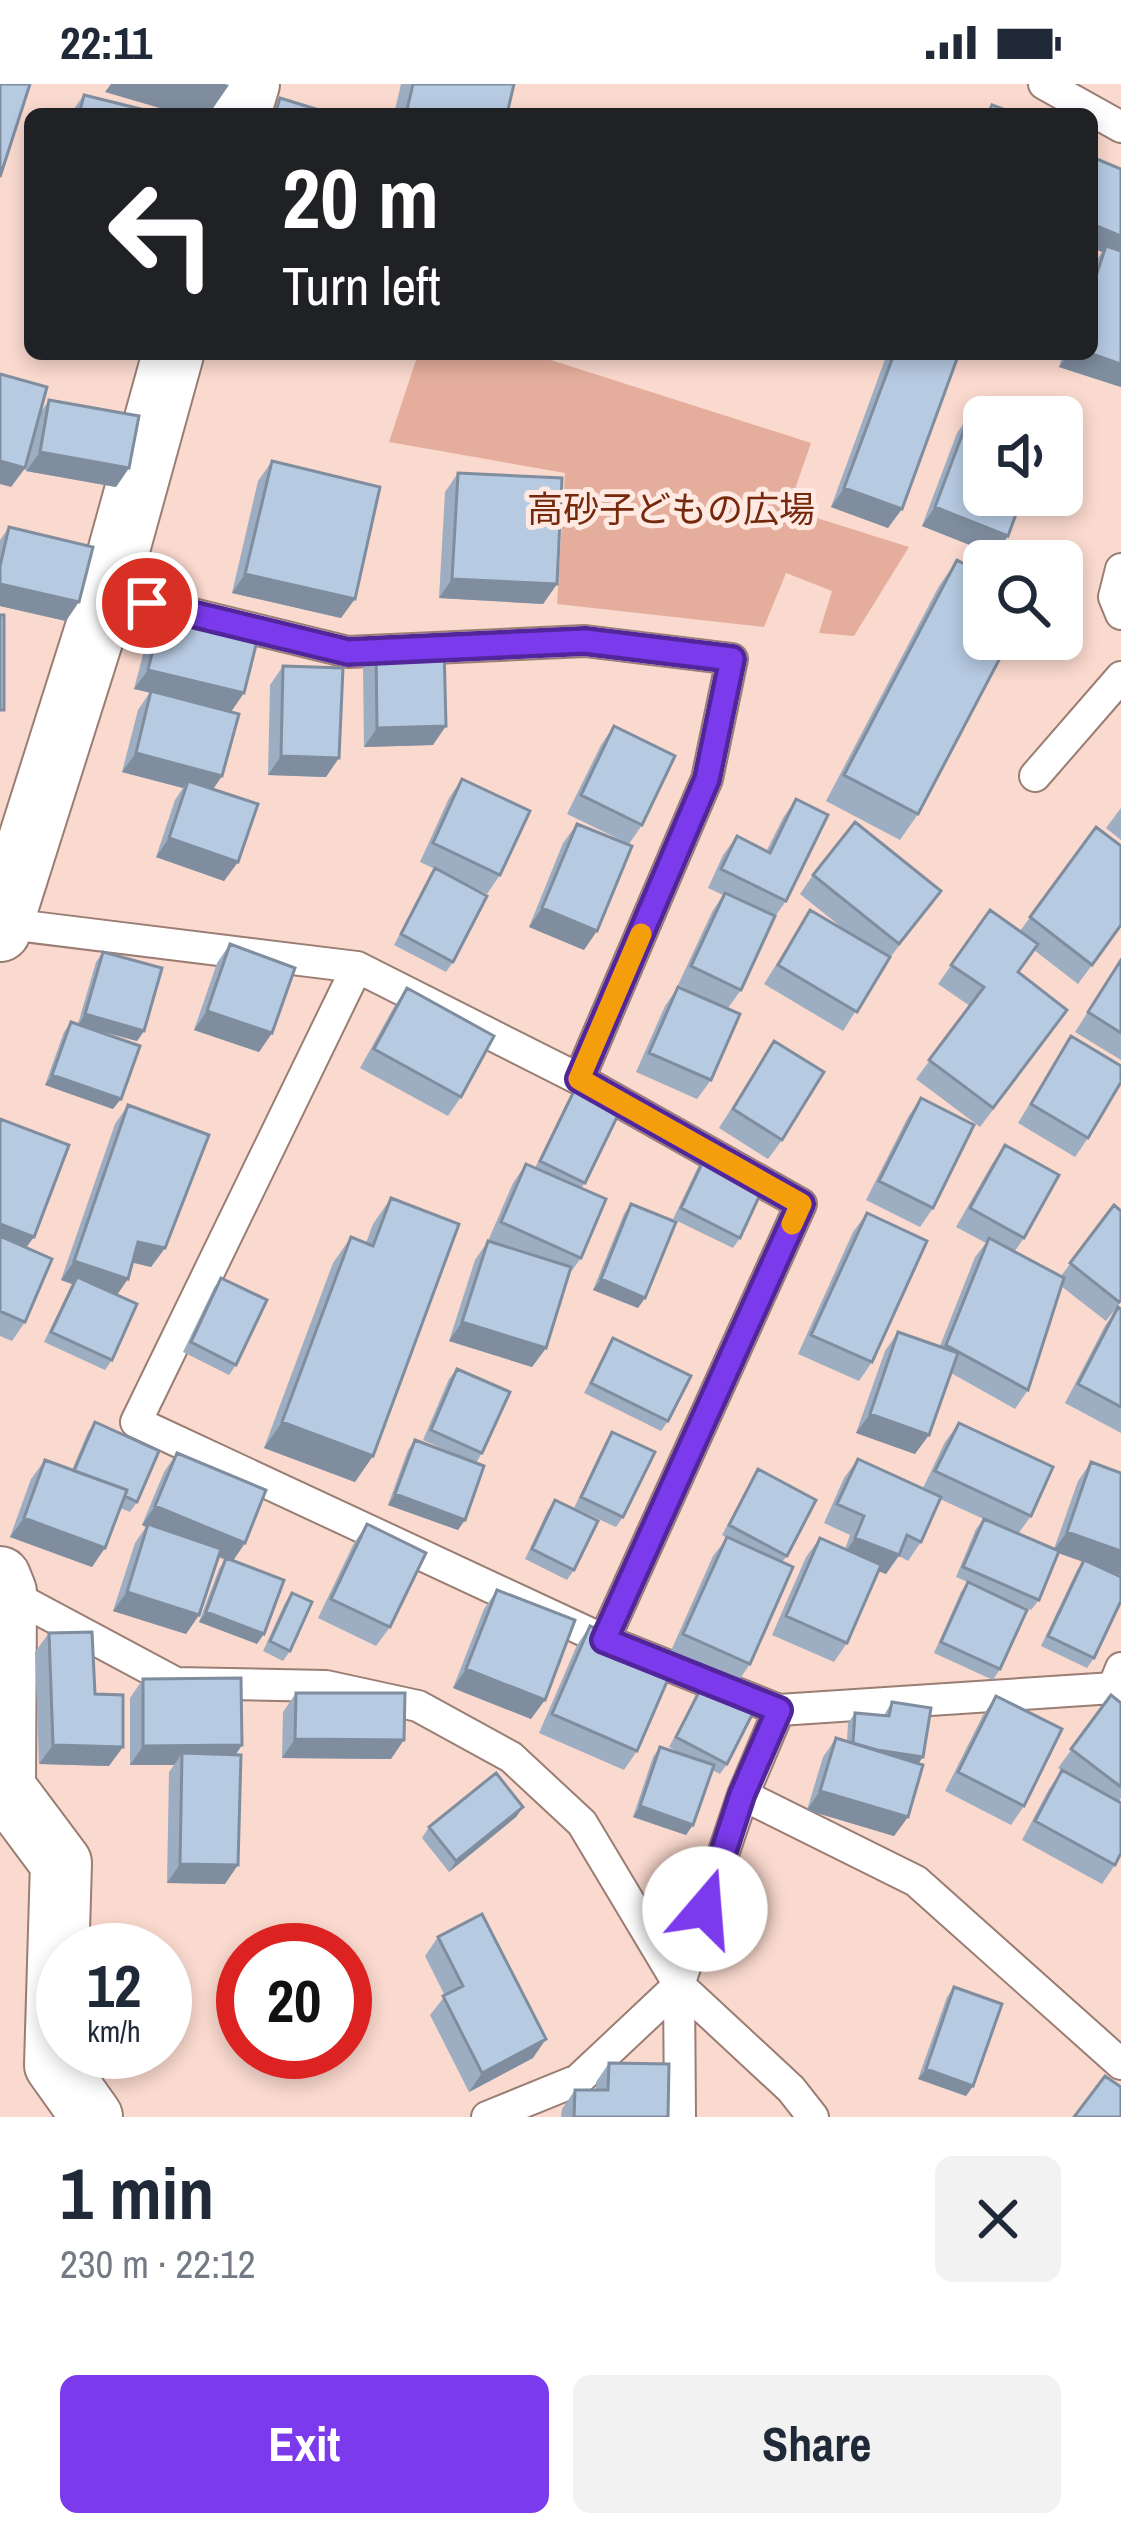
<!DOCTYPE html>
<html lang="en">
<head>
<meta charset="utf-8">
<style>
  :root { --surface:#fff; --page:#f2f2f3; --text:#1f2937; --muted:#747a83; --accent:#7c3aed }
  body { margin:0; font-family:"Archivo Narrow","Noto Sans JP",sans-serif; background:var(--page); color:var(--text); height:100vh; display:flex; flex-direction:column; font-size:45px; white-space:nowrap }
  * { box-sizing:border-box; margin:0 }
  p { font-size:39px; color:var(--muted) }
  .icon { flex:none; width:66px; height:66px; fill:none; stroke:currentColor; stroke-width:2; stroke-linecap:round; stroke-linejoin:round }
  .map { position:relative; height:2033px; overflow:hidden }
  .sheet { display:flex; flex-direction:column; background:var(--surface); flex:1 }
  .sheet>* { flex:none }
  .top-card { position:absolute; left:24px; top:24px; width:1074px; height:252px; border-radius:18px; box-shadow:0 6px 18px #0003; background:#202124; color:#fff; overflow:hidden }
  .fabs { position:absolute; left:963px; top:312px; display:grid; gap:24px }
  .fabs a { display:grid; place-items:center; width:120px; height:120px; border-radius:18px; background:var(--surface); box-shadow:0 6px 18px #0003; font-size:60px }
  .speed { position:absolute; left:36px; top:1839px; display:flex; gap:24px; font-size:60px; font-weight:700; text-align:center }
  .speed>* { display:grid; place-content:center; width:156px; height:156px; border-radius:50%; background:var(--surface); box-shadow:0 6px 18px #0003; line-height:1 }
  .speed small { font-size:30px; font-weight:400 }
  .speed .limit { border:18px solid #d22; background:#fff; color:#111 }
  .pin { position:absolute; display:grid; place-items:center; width:102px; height:102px; color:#fff; margin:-51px; border:6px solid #fff; border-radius:50%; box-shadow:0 3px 12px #0007 }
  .me { position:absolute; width:132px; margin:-66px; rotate:18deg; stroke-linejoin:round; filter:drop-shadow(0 0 9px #0008) }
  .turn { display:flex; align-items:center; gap:42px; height:252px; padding:0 60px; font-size:54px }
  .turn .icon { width:156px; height:156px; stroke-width:2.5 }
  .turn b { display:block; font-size:84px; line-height:102px }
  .round { display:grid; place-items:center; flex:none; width:126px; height:126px; border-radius:18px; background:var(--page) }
  .overview { display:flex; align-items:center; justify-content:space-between; height:204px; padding:0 60px }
  h1 { font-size:72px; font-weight:700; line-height:90px }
  .cta { display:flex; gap:24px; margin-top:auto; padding:24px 60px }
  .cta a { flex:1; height:138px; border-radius:18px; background:var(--accent); color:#fff; font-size:48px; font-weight:700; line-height:138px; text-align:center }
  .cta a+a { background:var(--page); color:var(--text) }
  .status { display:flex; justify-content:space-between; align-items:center; height:84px; padding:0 60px; background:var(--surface); direction:ltr }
  .status svg { height:33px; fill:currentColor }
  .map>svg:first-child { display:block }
</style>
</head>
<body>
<div class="status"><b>22:11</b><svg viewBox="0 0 49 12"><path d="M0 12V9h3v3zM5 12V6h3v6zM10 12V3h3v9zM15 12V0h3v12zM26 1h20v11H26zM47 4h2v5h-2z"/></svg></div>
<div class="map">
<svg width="1121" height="2033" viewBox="0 0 1121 2033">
  <rect width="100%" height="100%" fill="#fad9ce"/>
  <path fill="#e5ae9c" d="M418,270H532L811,359L788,425L909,463L854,552L819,549L832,507L786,489L764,543L557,520L565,389L389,358Z"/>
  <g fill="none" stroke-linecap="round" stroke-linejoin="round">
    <defs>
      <path id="service" d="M1044,0L1121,43
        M1121,485L1114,513L1121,530
        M107,509L348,568L585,557L732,575L707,695L579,995
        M1035,692L1121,593
        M0,839L357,883L579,995L801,1120L604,1556
        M357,883L136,1338L604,1556L779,1626L1113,1604L1121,1584
        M6,1508L176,1599L326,1602L418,1622L511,1673L582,1739L679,1901L680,2033
        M779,1626L743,1711L679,1901L791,2005L813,2033
        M743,1711L916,1797L1121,1980
        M487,2033L578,1996L679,1901"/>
      <path id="minor" d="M240,30L249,0
        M0,847L107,509L173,270
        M0,1493L6,1508L5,1704L61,1779L55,1981L92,2033"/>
    </defs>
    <use href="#service" stroke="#9a7d73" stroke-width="34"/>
    <use href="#minor" stroke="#9a7d73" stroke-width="64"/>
    <use href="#service" stroke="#fff" stroke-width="30"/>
    <use href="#minor" stroke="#fff" stroke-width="60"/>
  </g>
  <path fill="#9daec2" d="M401,0H514L507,30H394Z
    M84,11L161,30H70Z
    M1121,85V303L1059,283L1063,270H1092V184L1102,168Z
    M887,270H953L888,444L831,423Z
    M49,316L129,384L116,403L26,387L32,356L25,384L11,403L39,331Z
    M970,330L1008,452L995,471L922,442L957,349Z
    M272,377L341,534L232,509L258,397Z
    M458,389L557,500L543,520L439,514L445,408Z
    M9,443L66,537L0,522V456Z
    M957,476L918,730L900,756L826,717L939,502Z
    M165,517L231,628L222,692L213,705L238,778L224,797L156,773L175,716L183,704L122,688L138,626L150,608L134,605L152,536Z
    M376,564L433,661L364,663L363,583Z
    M283,582L326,693L268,691L270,601Z
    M614,642L642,741L629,760L567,730L601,661Z
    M462,695L500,791L487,810L446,790L453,878L446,888L394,861L435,785L420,778L449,714Z
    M796,715L786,817L774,834L741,906L728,924L711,996L697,1015L636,988L665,922L678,903L718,920L678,901L712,828L723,811L708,804L723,771L737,752L766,768L783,734Z
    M1121,724V756L1106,744Z
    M577,740L584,866L529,843L563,759Z
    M1096,743L1121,842L1078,900L1034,866L1018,888L1054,945L980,1043L916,995L970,922L938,900L990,826L1020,847Z
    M813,791L941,807L889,875L843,947L764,900L810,826L846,847L800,810Z
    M230,860L272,949L259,968L194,946L217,879Z
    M103,868L144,947L137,957L82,942L113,1025L45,1001L64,948L71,938L78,940L96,878Z
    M1121,876V976L1075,948Z
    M407,904L461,1013L448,1032L360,984L394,923Z
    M1071,952L1088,1054L1075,1073L1018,1039Z
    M774,957L782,1056L768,1075L719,1044Z
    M575,1005L585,1099L581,1104V1174L568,1192L546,1264L532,1283L449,1257L475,1176L488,1157L513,1099L526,1080L535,1084L568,1016Z
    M921,1014L933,1124L920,1143L866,1116L908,1033Z
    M128,1021L165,1164L151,1183L133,1178L117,1211L112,1276L105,1286L44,1258L72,1200L61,1196L115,1040Z
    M0,1035L26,1164L25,1238L12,1257L0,1252Z
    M1005,1061L1024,1154L1014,1168L1061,1192L1114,1121L1121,1127V1218L1106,1237L1061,1202L1028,1306L1015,1325L951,1289L915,1370L856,1349L885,1267L898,1248L940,1262L975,1173L986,1159L956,1143L992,1080Z
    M705,1073L740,1154L733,1164L673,1135L698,1083Z
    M391,1114L355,1398L264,1364L333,1179L351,1153L366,1159L373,1140Z
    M631,1120L638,1224L593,1206L624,1130Z
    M867,1129L872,1278L859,1297L798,1270L853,1148Z
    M221,1194L236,1281L229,1291L183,1268L214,1204Z
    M1118,1223L1121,1225V1349L1065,1319L1105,1242Z
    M613,1254L668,1337L661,1347L584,1309Z
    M457,1285L482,1369L476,1379L458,1446L388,1421L408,1366L415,1356L466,1375L423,1356L449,1295Z
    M95,1338L137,1418L130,1428L120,1424L92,1483L10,1453L31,1395L45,1376L72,1386L88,1348Z
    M959,1339L1031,1432L1018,1450L1054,1465L1078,1397L1091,1378L1121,1389V1491L1102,1484L1094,1574L1087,1584L1041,1562L1077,1486L1083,1478L1058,1469L1039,1516L1031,1526L977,1502L1000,1585L993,1596L934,1569L961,1508L968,1498L956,1493L976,1445L984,1435L988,1437L940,1415L921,1458L908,1477L899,1472L886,1490L878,1487L847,1559L834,1578L772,1551L806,1473L820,1454L845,1465L850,1451L824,1439L844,1394L858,1375L923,1404L945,1358Z
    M612,1348L623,1433L616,1443L574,1424L605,1359Z
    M177,1369L245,1459L233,1477L257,1560L199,1538L219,1485L225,1476L218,1473L199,1531L186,1550L113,1527L135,1459L146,1443L142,1441L164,1388Z
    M758,1385L787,1472L782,1478L750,1580L737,1599L670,1569L713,1472L727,1454L722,1451Z
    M555,1416L574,1486L567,1496L525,1475L548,1426Z
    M367,1440L390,1543L376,1562L318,1534L354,1459Z
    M497,1506L531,1635L453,1604L484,1525Z
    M292,1509L290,1567L283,1577L263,1567L285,1519Z
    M590,1542L637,1667L624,1686L539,1649L577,1561Z
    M49,1549L95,1610L109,1682L39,1680L35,1568Z
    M143,1595L242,1661L236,1670L225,1800L167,1799L169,1688L174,1681H130V1614Z
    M705,1596L727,1680L720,1690L712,1686L686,1751L633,1733L653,1673L660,1663L685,1672L669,1663Z
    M296,1609L391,1675L282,1674L283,1628Z
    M1111,1611L1121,1619V1714L1119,1717L1115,1781L1102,1800L1022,1756L1049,1705L1062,1687L1058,1684Z
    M996,1612L1024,1722L1011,1741L945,1707L983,1631Z
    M892,1618L919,1679L908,1733L894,1752L807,1726L823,1673L836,1654L847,1657L848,1639L855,1629L884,1631Z
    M523,1723L516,1733L449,1788L422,1754L429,1743Z
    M438,1853L533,1974L469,2008L430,1931L445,1912L425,1872Z
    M954,1903L973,2002L966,2012L918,1995L947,1913Z
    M609,1979L668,2033H561L562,2025L575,2006H596V1998Z"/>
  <path fill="#7f8d9e" d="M111,0H225L229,1L209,30H180L105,8Z
    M1092,140L1121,152V177L1106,162L1102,168L1092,164Z
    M1068,270H1092L1121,280V303L1059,283Z
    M40,368L129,384L116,403L26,387Z
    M0,377L25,384L11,403L0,400Z
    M844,404L902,425L888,444L831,423Z
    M935,423L1008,452L995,471L922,442Z
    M245,490L355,515L341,534L232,509Z
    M452,495L557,500L543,520L439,514Z
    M0,500L79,518L66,537L0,522Z
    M148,586L244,609L231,628L134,605Z
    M446,642L433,661L364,663L377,644Z
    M136,669L222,692L209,711L188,697L183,704L122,688Z
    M281,672L339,674L326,693L268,691Z
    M169,754L238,778L224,797L156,773Z
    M542,824L597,847L584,866L529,843Z
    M207,927L272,949L259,968L194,946Z
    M85,930L144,947L137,957L78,941Z
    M52,991L121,1015L113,1025L45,1001Z
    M0,1140L34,1153L20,1172L0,1164Z
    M138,1158L165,1164L151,1183L125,1177Z
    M74,1177L128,1195L115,1214L77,1193L72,1200L61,1196Z
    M601,1195L645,1214L638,1224L593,1206Z
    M462,1238L546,1264L532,1283L449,1257Z
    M870,1330L929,1351L915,1370L856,1349Z
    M282,1338L373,1372L355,1398L264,1364Z
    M395,1410L465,1436L458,1446L388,1421Z
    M155,1422L245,1459L232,1478L142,1441Z
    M24,1434L105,1464L92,1483L10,1453Z
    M1067,1448L1121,1467V1491L1053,1467Z
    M855,1454L899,1471L886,1490L842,1473Z
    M127,1508L199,1531L186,1550L113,1527Z
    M206,1528L264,1550L257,1560L199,1538Z
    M466,1585L545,1616L531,1635L453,1604Z
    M295,1655L404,1656L391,1675L282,1674Z
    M53,1661L123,1663L109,1682L39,1680Z
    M242,1661L229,1680L182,1669L174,1681H130L143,1662Z
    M853,1663L923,1673L916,1683Z
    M820,1707L908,1733L894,1752L807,1726Z
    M640,1722L693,1741L686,1751L633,1733Z
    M523,1723L516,1733L449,1788L456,1777Z
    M180,1780L238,1781L225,1800L167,1799Z
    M546,1955L533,1974L469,2008L482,1989Z
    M926,1985L973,2002L966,2012L918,1995Z"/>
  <path fill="#b6cae2" stroke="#7f8d9e" stroke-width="3" d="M0,0H30L0,93Z
    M413,0H514L507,30H406Z
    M84,11L161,30H79Z
    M280,14L332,30H275Z
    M992,21L1016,30H988Z
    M1092,73L1121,85V152L1092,140Z
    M1106,162L1121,167V280L1092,270V204Z
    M894,270H953L958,272L902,425L844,404Z
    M0,290L47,303L25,384L0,377Z
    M49,316L139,332L129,384L40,368Z
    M970,330L984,335V411H1023L1008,452L935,423Z
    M272,377L380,403L355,515L245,490Z
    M458,389L562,394L557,500L452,495Z
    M9,443L93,463L79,518L0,500V482Z
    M957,476L984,491V555H1010L918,730L844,691Z
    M165,517L261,541L244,609L148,586Z
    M0,531H4V626H0Z
    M444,562L446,642L377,644L376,564Z
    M283,582L343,584L339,674L281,672Z
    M151,607L239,630L222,692L136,669Z
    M614,642L675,672L642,741L581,711Z
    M462,695L530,727L500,791L433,759Z
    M188,697L258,720L238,778L169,754Z
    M796,715L828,731L786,817L721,785L737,752L770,769Z
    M855,738L941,807L899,860L813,791Z
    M577,740L632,762L597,847L542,824Z
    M1096,743L1121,762V841L1092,881L1030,833Z
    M435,784L487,812L453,878L401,850Z
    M725,809L775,832L741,906L691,882Z
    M810,826L890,873L857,928L778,881Z
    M990,826L1038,860L1018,888L1067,926L993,1024L929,976L984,903L951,881Z
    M230,860L295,884L272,949L207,927Z
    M103,868L162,884L144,947L85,930Z
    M1121,876V949L1088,928Z
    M678,903L740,930L711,996L649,969Z
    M407,904L494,952L461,1013L374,965Z
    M71,938L140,962L121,1015L52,991Z
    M1071,952L1121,982V998L1088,1054L1031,1020Z
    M774,957L824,988L782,1056L733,1025Z
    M575,1005L620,1027L585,1099L540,1077Z
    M921,1014L974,1041L933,1124L879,1097Z
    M128,1021L209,1051L165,1164L138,1158L128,1195L74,1177Z
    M0,1035L69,1061L34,1153L0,1140Z
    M1005,1061L1059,1091L1024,1154L970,1124Z
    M705,1073L764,1102L740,1154L681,1124Z
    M526,1080L606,1115L581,1174L501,1138Z
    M391,1114L459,1140L373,1372L282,1338L351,1153L373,1162Z
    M631,1120L676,1138L645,1214L601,1195Z
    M1114,1121L1121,1127V1216L1119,1218L1070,1179Z
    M867,1129L927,1157L872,1278L811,1251Z
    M0,1152L52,1175L25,1238L0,1227Z
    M989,1154L1064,1194L1028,1306L946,1261Z
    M488,1157L571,1183L546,1264L462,1238Z
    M77,1193L137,1220L112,1276L51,1248Z
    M221,1194L267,1216L236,1281L191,1258Z
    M1118,1223L1121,1225V1323L1078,1300Z
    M898,1248L958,1269L929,1351L870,1330Z
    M613,1254L691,1292L668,1337L591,1299Z
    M457,1285L510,1308L482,1369L431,1346Z
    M95,1338L159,1367L137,1418L125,1412L127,1406L74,1387Z
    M959,1339L1053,1383L1031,1432L935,1387Z
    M612,1348L655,1368L623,1433L581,1413Z
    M415,1356L484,1382L465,1436L395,1410Z
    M177,1369L266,1406L245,1459L155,1422Z
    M858,1375L941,1413L921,1458L907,1451L899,1471L855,1454L864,1432L837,1420Z
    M45,1376L127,1406L105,1464L24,1434Z
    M1091,1378L1121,1389V1467L1067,1448Z
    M758,1385L816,1416L787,1472L729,1441Z
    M555,1416L598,1437L574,1486L532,1465Z
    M984,1435L1059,1467L1039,1516L963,1483Z
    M148,1440L221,1465L199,1531L127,1508Z
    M367,1440L426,1469L390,1543L331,1515Z
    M727,1453L793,1483L750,1580L683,1550Z
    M820,1454L881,1481L847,1559L786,1532Z
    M226,1474L284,1496L264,1550L206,1528Z
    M1084,1476L1121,1493V1517L1094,1574L1048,1552Z
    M968,1498L1027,1526L1000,1585L941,1558Z
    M497,1506L575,1536L545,1616L466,1585Z
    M292,1509L312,1518L290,1567L270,1557Z
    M590,1542L675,1579L637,1667L552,1630Z
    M92,1548L95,1610L123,1611V1663L53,1661L49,1549Z
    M241,1594L242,1661L143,1662V1595Z
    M705,1596L756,1623L727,1680L676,1653Z
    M296,1609H405L404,1656L295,1655Z
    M1111,1611L1121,1619V1703L1071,1665Z
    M996,1612L1062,1645L1024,1722L958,1688Z
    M892,1618L931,1624L923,1673L877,1666L853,1659L855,1629L889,1632Z
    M836,1654L923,1681L908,1733L820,1707Z
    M660,1663L714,1681L693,1741L640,1722Z
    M182,1669L241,1671L238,1781L180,1780Z
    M1062,1686L1121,1719V1769L1115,1781L1035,1737Z
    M496,1689L523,1723L456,1777L429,1743Z
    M482,1830L546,1955L482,1989L443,1912L463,1902L438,1853Z
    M954,1903L1002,1920L973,2002L926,1985Z
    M609,1979L669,1980L668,2033H574L575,2006H608Z
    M1105,1992L1121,2003V2033H1074Z"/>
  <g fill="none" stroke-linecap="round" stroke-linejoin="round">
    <defs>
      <path id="route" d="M147,519L348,568L585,557L732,575L707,695L579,995L801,1120L604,1556L779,1626L742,1711L705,1825"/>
    </defs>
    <use href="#route" stroke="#51269a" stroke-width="30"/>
    <use href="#route" stroke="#7c3aed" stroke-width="21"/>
    <path stroke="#f59e0b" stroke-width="21" d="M641,850L579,995L801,1120L792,1140"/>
  </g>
  <g text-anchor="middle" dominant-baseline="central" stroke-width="10" stroke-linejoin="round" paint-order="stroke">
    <g font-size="36" fill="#75280b" stroke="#feeae3">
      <text x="671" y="425">高砂子どもの広場</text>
    </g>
  </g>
</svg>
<div class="fabs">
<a><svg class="icon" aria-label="sound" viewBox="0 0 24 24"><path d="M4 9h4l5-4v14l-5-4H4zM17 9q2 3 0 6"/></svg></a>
<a><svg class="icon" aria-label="search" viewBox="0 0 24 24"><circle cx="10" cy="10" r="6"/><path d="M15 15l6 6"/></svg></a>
</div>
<div class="speed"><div>12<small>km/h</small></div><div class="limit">20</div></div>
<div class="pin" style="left:147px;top:519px;background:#d93025"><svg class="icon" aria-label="arrive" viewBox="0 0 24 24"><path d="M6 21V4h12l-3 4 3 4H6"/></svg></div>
<svg class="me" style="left:705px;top:1825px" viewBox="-20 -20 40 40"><circle r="19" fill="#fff"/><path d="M0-13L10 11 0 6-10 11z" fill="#7c3aed"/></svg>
<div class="top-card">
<div class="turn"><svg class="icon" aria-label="left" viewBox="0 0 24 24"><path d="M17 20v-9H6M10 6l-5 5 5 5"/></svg><div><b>20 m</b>Turn left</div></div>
</div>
</div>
<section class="sheet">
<div class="overview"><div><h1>1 min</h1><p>230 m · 22:12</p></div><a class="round"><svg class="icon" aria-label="close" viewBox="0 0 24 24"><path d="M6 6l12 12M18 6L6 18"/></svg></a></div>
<div class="cta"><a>Exit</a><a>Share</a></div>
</section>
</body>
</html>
